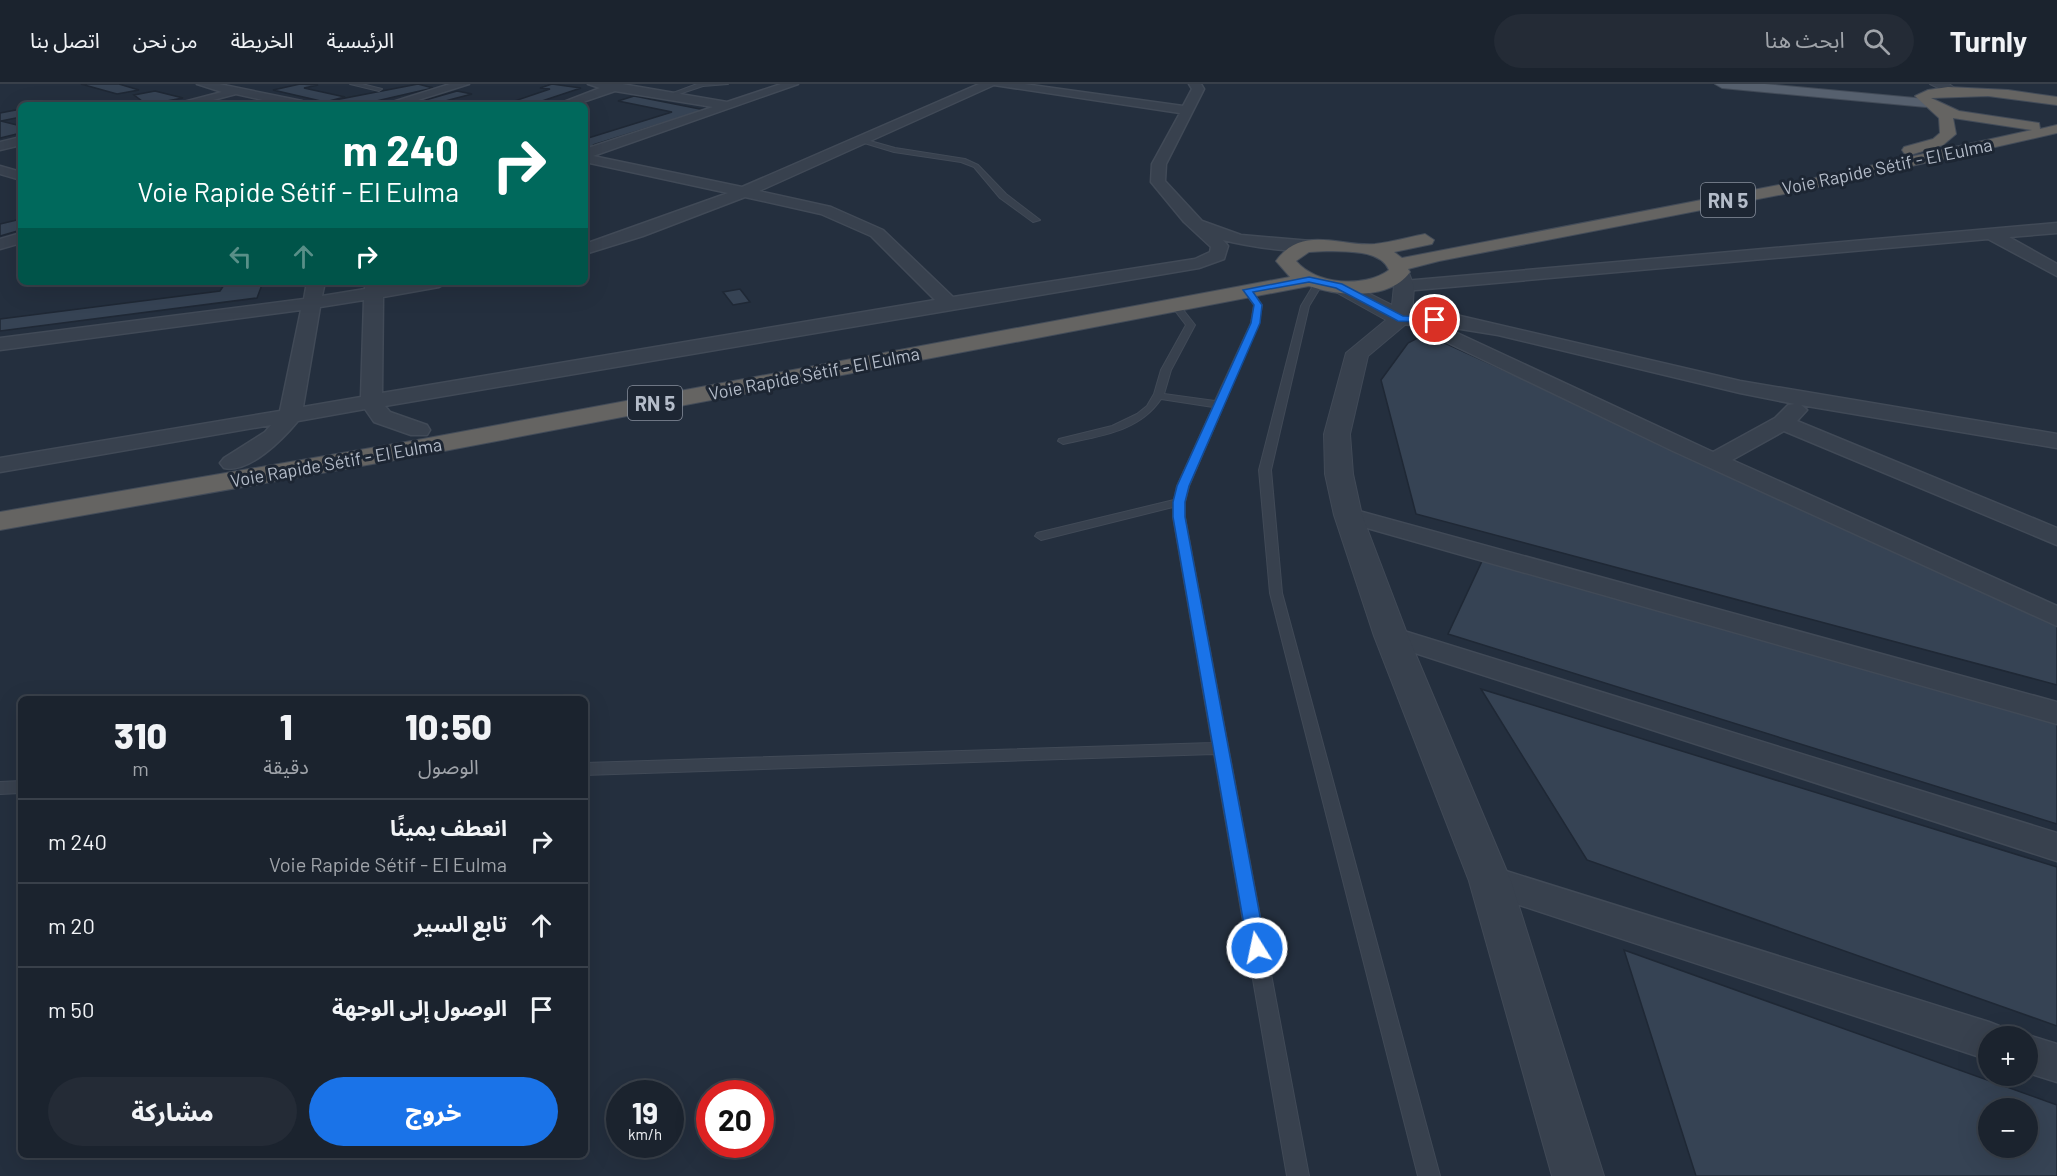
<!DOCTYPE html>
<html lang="ar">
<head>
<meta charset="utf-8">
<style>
  :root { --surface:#1b232e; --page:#242b36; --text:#f1f3f6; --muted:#a0a4aa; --line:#39404a; --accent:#1a73e8 }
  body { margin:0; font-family:Barlow,"Noto Sans Arabic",sans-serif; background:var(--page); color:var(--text); direction:rtl; height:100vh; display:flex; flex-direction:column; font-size:22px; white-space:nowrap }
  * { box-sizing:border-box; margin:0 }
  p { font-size:20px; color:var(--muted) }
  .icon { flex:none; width:33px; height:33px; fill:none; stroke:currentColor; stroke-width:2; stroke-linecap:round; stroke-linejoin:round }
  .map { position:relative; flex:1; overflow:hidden; direction:ltr }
  .side { position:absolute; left:18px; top:612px; width:570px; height:462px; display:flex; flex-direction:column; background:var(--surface); border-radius:9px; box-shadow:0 6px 24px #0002,0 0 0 2px var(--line); direction:rtl }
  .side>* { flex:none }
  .banner { position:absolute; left:18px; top:18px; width:570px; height:183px; border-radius:9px; box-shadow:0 6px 24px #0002,0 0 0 2px var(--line); direction:rtl; background:#00695c; color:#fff; overflow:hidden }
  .tools { position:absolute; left:1978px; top:942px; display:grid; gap:12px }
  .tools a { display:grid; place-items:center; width:60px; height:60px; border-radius:50%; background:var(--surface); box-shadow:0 6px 24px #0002,0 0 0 2px var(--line); font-size:30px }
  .speed { position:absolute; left:606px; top:996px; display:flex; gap:12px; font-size:30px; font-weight:700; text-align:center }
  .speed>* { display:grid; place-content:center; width:78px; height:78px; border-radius:50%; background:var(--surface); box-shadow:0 6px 24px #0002,0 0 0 2px var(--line); line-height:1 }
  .speed small { font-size:15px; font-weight:400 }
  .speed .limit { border:9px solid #d22; background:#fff; color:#111 }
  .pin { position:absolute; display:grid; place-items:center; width:51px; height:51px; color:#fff; margin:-26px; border:3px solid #fff; border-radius:50%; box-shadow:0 2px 6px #0007 }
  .me { position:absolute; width:66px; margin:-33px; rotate:350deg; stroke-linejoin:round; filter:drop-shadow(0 0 4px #0008) }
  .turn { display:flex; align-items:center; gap:21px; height:126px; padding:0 30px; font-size:27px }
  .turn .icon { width:78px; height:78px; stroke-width:2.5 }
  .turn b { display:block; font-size:42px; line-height:51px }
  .lanes { display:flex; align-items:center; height:57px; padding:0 30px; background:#0003; justify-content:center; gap:30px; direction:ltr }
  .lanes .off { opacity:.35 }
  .eta { display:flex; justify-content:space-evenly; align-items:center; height:102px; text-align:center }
  .eta b { font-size:36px; font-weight:800; line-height:42px }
  .action { display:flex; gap:12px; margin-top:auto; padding:12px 30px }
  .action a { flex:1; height:69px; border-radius:36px; background:var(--accent); color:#fff; font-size:24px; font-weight:800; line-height:69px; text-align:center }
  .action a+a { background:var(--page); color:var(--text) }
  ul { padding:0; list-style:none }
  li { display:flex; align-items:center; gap:18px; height:84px; padding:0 30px; border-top:2px solid var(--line) }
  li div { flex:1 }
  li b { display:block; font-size:22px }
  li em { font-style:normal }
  header { display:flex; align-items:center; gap:36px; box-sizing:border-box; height:84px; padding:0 30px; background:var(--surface); border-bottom:2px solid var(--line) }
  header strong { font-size:28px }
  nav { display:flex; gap:33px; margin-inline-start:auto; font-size:21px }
  .search { width:420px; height:54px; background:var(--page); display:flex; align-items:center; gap:15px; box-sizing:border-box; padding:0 21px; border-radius:33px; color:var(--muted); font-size:22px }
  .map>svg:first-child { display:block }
</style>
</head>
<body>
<header>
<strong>Turnly</strong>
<div class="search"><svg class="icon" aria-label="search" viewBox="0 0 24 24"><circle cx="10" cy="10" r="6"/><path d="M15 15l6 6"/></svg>ابحث هنا</div>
<nav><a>الرئيسية</a><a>الخريطة</a><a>من نحن</a><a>اتصل بنا</a></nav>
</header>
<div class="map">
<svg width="2057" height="1092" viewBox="0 0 2057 1092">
  <rect width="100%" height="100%" fill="#242f3e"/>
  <path fill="#364354" stroke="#1f2835" stroke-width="1.5" fill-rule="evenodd" d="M81,0H119L139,6L117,10Z
    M300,0L318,1L304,4L345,13L325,18L273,6Z
    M418,0L433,4L359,21L330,17Z
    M552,0L581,4L530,21H503L550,5L540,4Z
    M155,7L183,14L145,21H124L142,17L134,11Z
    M457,7L472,10L430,21H408Z
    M634,12L705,26L593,61L599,62L585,67V55L672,28L618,17Z
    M69,17L78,21H39L54,18Z
    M21,25V33L1,37L21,42V49L0,54V29Z
    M21,135V146L0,152V140Z
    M226,198H263L257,214L0,247V235L220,207Z
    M740,205L750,218L733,221L723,208Z
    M1425,250L2057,539V601L1416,430L1381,296L1408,259Z
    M1484,473L2057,634V740L1448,550Z
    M1481,605L2057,783V942L1587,776Z
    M1624,866L2057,1021V1092H1696ZM1989,1024H2028V1064H1989Z"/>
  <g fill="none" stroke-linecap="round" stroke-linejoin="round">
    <defs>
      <path id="service" d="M350,0H362L382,5L379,7Z
        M697,0H728L703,2L670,13L665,12Z
        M863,55L895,64L965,75L978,81L1006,110L1040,136L1033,138L1000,114L974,83L961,78L894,68L861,58Z
        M1319,196L1323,199L1309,222L1271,386L1282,509L1440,1092H1418L1270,509L1259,386L1301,222L1316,197Z
        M1247,203L1250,204L1262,221L1259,239L1189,402L1185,418V433L1309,1092H1287L1214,670L585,691V679L1212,659L1173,433V423L1041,456L1035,452L1037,449L1174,416L1177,402L1213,323L1161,315C1139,348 1099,352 1063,360L1058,357L1059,355L1112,342L1137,330L1147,322L1154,310L1161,286L1186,241L1170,220L1171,218H1177L1195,241L1171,286L1164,310L1215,317L1251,239L1254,221L1243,206Z
        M21,697V709L0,710V698Z"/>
      <path id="minor" d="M197,0H219L302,17L308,21H285L236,10L194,21H172L222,8Z
        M450,0H469L402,21H383Z
        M588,0H622L727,18L781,0H798L593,72L742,103L979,0H1024L1183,22L1192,5L1189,0H1201L1204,5L1166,80L1165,97L1202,137L1241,151L1311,157L1319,162C1310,174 1239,160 1223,156L1228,162L1224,175L1199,184L385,322L390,328L427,341L430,346L427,351H411L374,338L365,325L298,337C283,355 249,390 224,384L220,379L224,374L265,348L271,341L0,388V374L280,327L301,226L0,266V254L304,215L307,198H325L322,212L365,205V198H383V202L407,198H448L439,203L383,213L382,309L935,216L871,152L821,130L745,113L643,152L585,170V160L728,109L585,78V65L713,23L615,7L574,21H556L600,4ZM994,1L1180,29L1152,80L1151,98L1184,138L1211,163L1210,168L1195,175L953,213L883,146L831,123L759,107ZM364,216L361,313L303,323L320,223Z
        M21,53V61L0,66V58Z
        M0,82L21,88V96L0,90Z
        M2057,139V149L2009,153L2057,180V192L1988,155L1404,207L1395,202L1404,197Z
        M21,149V159L0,165V155Z
        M1401,229L1456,231L1740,297L2057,350V364L1801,321L1807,326L1797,337L2057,444V461L1784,347L1732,376L2057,522V542L1673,367L1411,241L1394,239L1392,235L1394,231ZM1442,242L1498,251L1740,309L1795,320L1788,321L1775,334L1713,368Z
        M1348,424L2057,618V640L1339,436L1336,431L1339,426Z
        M1391,543L2057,749V777L1381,558L1377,552L1381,546Z
        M1490,782L1989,938L2004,944L2008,952H1989V976L1477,807L1472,797L1477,787Z
        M2028,951L2057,960V998L2028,989V952H2023Z"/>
      <path id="tertiary" d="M1930,0H1949L1956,5L1949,9Z
        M1400,182L1407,184L1414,202L1412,235L1368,272L1350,350L1353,390L1362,431L1408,552L1511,797L1604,1092H1552L1469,797L1374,552L1334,431L1325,390L1324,350L1346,269L1386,236L1332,206L1329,202L1332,198H1346L1392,221L1394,202L1390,188L1393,184Z"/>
      <path id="primary" d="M1715,0H1765L1926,15L1933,19L1926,23L1722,4Z"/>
      <path id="trunk" d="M1948,3L2008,6L2057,13V21L1988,12L1931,14L1959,27L2039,39L2040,45L2057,41V49L1810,105L1439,177L1408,185L1410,188C1390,217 1337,212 1309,202L423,371L0,446V428L423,355L1290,193L1276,177C1302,140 1341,163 1375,160C1392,158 1409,153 1425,150L1434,156L1432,160L1394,168L1402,174L1810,95L2032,46L1953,34L1956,50L1943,61L1910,71L1904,69L1902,66L1904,63L1933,55L1940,49L1939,34L1915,12L1928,6ZM1327,167C1346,168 1380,165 1389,186C1365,204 1316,201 1296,177L1309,168Z"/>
    </defs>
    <use href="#service" stroke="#414a57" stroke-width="2"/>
    <use href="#minor" stroke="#414a57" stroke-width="3"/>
    <use href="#tertiary" stroke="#414a57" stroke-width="2"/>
    <use href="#primary" stroke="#414a57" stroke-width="2"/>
    <use href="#trunk" stroke="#434c59" stroke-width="2"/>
    <use href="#service" fill="#38414e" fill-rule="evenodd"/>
    <use href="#minor" fill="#38414e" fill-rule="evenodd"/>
    <use href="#tertiary" fill="#38414e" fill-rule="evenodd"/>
    <use href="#primary" fill="#56606e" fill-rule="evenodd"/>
    <use href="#trunk" fill="#656462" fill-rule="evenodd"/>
  </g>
  <path fill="#1a73e8" stroke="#114b97" stroke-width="1.5" d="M1309,193L1342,200L1403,232L1435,233L1440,236L1435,239L1398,237L1336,204L1309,198L1253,208L1262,221L1260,239L1189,402L1185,418V433L1266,864L1263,869L1257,872L1250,869L1248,864L1173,433V418L1177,402L1251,239L1254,221L1243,206Z"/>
  <g text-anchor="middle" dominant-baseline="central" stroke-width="6" stroke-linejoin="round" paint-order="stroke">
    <g font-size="18" fill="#b4bcc9" stroke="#1d2633">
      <text transform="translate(1887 82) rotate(-12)">Voie Rapide Sétif - El Eulma</text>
      <text transform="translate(814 289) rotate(-11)">Voie Rapide Sétif - El Eulma</text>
      <text transform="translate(336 378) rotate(-10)">Voie Rapide Sétif - El Eulma</text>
    </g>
    <g fill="#1d2633" stroke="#878f9c" stroke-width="1.5">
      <rect x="1701" y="99" width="54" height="34" rx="4.5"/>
      <rect x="628" y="302" width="54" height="34" rx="4.5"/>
    </g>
    <g font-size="20" font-weight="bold" fill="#b4bcc9">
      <text x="1728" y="116">RN 5</text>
      <text x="655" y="319">RN 5</text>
    </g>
  </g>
</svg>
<div class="tools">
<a>+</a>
<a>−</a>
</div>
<div class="speed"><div>19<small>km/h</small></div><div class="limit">20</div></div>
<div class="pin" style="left:1435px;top:236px;background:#d93025"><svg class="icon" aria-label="arrive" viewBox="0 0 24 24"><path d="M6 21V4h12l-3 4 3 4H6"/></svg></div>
<svg class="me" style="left:1257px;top:864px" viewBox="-20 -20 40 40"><circle r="17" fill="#1a73e8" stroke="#fff" stroke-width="3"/><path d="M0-11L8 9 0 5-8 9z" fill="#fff"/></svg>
<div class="banner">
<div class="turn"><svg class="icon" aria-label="right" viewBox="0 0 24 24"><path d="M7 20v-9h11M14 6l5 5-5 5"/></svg><div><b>240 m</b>Voie Rapide Sétif - El Eulma</div></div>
<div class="lanes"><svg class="icon off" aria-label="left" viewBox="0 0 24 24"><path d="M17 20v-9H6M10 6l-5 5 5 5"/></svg><svg class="icon off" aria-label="ahead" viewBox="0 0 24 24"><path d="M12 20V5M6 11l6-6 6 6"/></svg><svg class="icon" aria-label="right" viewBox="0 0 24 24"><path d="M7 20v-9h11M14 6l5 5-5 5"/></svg></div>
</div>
<section class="side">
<div class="eta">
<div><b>10:50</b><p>الوصول</p></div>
<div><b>1</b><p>دقيقة</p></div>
<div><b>310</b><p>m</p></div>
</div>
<ul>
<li><svg class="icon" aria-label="right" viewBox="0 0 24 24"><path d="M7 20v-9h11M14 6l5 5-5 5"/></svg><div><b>انعطف يمينًا</b><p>Voie Rapide Sétif - El Eulma</p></div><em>240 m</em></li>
<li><svg class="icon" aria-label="ahead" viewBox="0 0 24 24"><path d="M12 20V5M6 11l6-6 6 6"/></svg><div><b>تابع السير</b></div><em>20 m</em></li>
<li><svg class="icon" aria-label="arrive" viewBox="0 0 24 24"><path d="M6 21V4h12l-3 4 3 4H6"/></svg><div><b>الوصول إلى الوجهة</b></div><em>50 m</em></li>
</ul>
<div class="action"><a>خروج</a><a>مشاركة</a></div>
</section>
</div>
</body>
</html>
